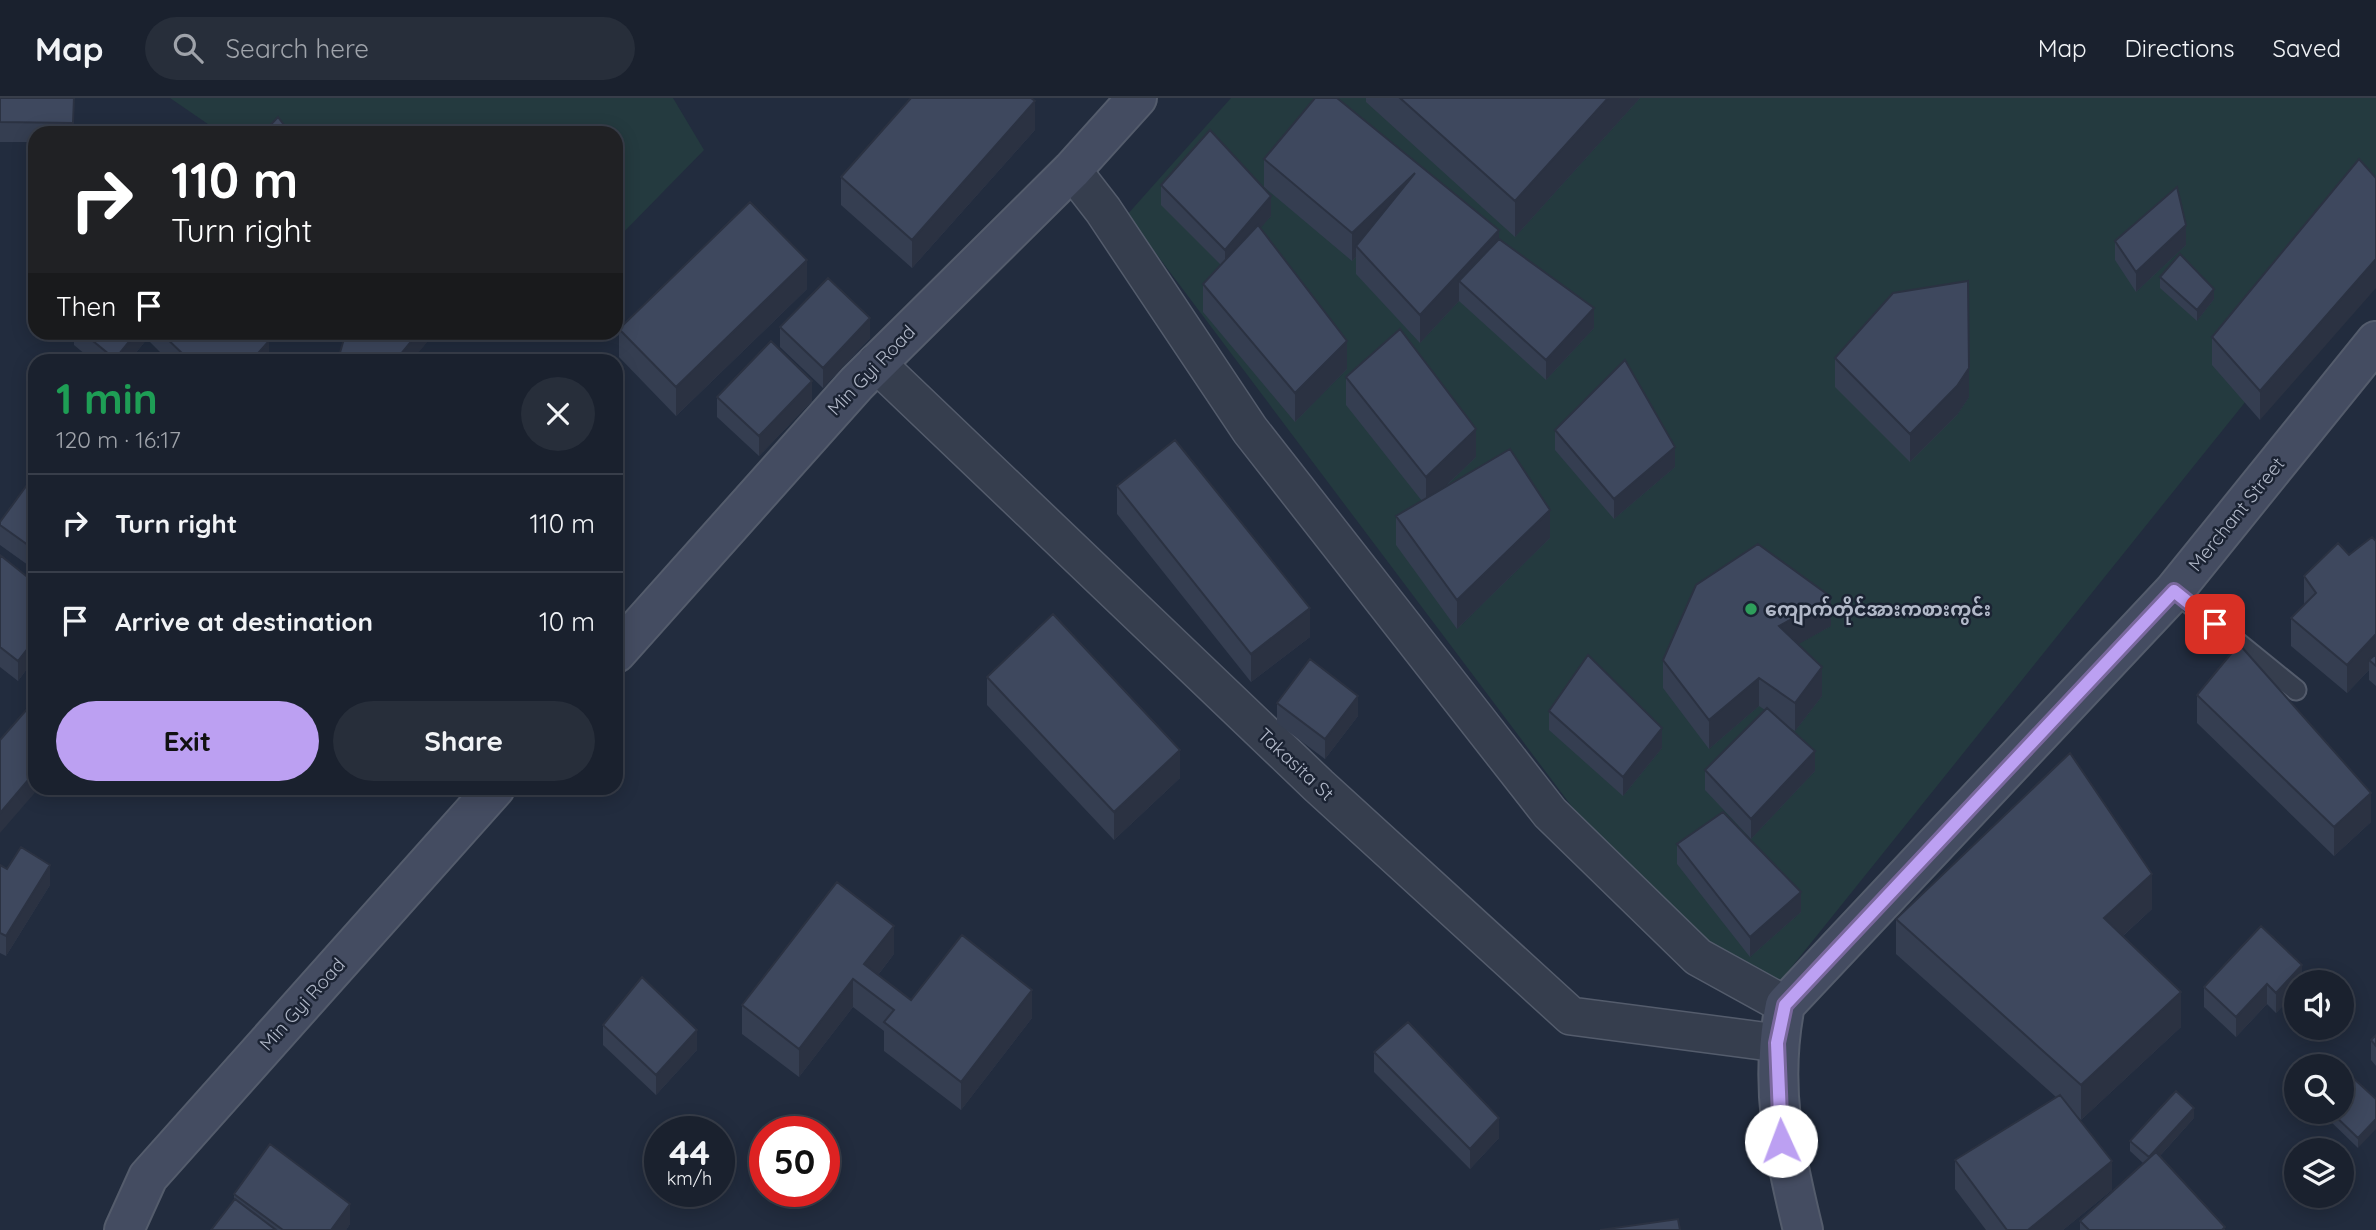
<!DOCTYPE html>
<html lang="en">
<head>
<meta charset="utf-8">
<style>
  :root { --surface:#1a212e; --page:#272e3a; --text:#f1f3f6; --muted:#9fa3aa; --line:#383e4a; --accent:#bca0f2 }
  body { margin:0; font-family:Quicksand,"Noto Sans Myanmar",sans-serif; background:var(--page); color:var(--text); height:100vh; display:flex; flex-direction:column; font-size:26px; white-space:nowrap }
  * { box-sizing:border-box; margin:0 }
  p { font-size:23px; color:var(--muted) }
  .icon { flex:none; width:38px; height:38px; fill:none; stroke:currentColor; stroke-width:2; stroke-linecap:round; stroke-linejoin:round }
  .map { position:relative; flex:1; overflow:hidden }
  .drawer { position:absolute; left:28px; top:256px; width:595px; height:441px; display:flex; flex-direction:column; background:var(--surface); border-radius:21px; box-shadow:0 4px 18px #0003,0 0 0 2px var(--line) }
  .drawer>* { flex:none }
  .banner { position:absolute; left:28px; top:28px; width:595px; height:214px; border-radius:21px; box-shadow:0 4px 18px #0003,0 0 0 2px var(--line); background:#202124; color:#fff; overflow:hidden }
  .tools { position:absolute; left:2284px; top:872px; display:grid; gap:14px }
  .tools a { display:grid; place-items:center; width:70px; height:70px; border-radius:50%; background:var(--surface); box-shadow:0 4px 18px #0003,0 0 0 2px var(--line); font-size:35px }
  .speed { position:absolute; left:644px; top:1018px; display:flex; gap:14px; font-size:35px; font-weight:700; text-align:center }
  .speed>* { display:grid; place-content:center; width:91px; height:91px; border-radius:50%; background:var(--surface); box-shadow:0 4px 18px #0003,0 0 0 2px var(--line); line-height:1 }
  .speed small { font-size:18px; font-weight:400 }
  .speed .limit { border:10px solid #d22; background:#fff; color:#111 }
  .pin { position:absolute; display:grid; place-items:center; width:60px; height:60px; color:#fff; margin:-30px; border-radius:14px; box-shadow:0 4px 10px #0006 }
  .me { position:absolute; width:77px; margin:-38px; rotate:358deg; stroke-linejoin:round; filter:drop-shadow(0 0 5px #0008) }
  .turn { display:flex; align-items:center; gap:24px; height:147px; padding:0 28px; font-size:32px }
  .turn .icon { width:91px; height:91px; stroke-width:2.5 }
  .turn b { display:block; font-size:49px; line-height:60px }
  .then { display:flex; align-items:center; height:66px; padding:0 28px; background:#0003; gap:14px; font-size:26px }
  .round { display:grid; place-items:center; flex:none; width:74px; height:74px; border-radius:37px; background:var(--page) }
  .headline { display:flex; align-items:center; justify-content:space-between; height:119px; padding:0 28px }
  h1 { font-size:42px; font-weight:700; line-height:52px; color:#1e9e55 }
  .cta { display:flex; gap:14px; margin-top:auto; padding:14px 28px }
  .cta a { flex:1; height:80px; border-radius:42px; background:var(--accent); color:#111; font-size:28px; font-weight:700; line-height:80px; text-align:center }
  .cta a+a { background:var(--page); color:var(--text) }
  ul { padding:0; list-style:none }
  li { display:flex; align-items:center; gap:21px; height:98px; padding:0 28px; border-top:2px solid var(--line) }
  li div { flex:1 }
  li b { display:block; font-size:26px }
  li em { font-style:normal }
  header { display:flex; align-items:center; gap:42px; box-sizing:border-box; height:98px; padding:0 35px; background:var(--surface); border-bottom:2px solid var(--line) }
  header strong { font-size:33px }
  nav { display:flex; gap:38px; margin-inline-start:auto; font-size:24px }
  .search { width:490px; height:63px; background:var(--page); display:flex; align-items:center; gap:18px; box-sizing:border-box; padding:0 24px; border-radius:38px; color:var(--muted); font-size:26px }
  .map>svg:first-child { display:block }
</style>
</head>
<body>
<header>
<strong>Map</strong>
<div class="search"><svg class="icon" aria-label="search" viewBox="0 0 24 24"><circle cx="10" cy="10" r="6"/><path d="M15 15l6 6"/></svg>Search here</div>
<nav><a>Map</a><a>Directions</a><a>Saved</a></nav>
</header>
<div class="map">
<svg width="2376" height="1132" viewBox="0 0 2376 1132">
  <rect width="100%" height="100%" fill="#222c3e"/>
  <path fill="#243a3f" d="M170,0H673L704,52L616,142V35H221Z
    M1231,0H2376V141L1782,881L1703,883L1127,117Z"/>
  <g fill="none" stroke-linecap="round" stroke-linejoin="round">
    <defs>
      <path id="lane" d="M2174,493L2296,592"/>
      <path id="street" d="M1072,72L1103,112L1250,332L1550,715L1698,859L1785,907
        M876,265L1319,688L1571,918L1777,945"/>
      <path id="secondary" d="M616,555L857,285L1072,72L1137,0
        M124,1132L148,1079L495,690
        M1803,1132C1784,1054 1769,988 1785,907L2174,493L2376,243"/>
    </defs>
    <use href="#lane" stroke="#545c6c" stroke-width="23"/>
    <use href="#street" stroke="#545c6c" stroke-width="40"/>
    <use href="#secondary" stroke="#545c6c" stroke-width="42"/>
    <use href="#lane" stroke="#363e4e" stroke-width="19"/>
    <use href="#street" stroke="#363e4e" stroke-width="37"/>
    <use href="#secondary" stroke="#444c61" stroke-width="38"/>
  </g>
  <path fill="#353e51" d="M0,0H74L73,35H35V44H0Z
    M1366,0H1640L1515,139L1366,4Z
    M1035,32L912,170L841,107V79Z
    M1264,61L1499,141L1594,230L1546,282L1459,203L1420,245L1356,176V159L1352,163L1264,89Z
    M2359,61L2260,322L2212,267V239Z
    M1161,87L1271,118L1260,130L1347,271L1295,324L1203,214V186L1221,167L1161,107Z
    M2115,143L2186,147L2136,194L2115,162Z
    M2160,179L2214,201L2197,223L2160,190Z
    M807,191L676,318L619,259V231Z
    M780,229L870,240L823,290L780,249Z
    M74,234H259L269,262H168L147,241L130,262H92L74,247Z
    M435,234L412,262H339V258Z
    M1835,260L1969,299L1957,317L1910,364L1835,289Z
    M1346,279L1476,359L1443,391L1550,440L1457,531L1396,447V418L1422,403L1346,307Z
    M717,299L812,303L759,358L717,319Z
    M1555,332L1675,369L1614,421L1555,352Z
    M35,376V472L0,447V424Z
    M1117,388L1310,539L1251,584L1117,416Z
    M2376,443V588L2369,582V572L2347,595L2291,548V520L2304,507V478Z
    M0,457L35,485V560L18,583L0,569Z
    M1831,528L1798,546L1822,598L1795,633L1785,627L1815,673L1751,741L1705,692V672L1765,612L1759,608L1709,651L1663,590V562Z
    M987,579L1180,680L1114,742L987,607Z
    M2197,597L2371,724L2334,758L2197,625Z
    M1277,605L1358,618L1325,661L1277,625Z
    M1549,613L1662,650L1623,698L1549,632Z
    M1677,746L1801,814L1750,859L1677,766Z
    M0,767L7,771L50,787L6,858L0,855Z
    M2152,811L2123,838L2181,929L2081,1022L2077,1018L2112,1092L2063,1132H1986L1955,1091V1062L2056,999L1896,856V821Z
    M2261,828L2302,867V884H2296V894L2276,915L2267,906L2236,939L2204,909V889Z
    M894,856L878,877L911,902L1032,920L961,1012L884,953V933L853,909L799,979L742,936V907Z
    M603,927L697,952L656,997L603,947Z
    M2376,937V968L2371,962V942Z
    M1374,954L1499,1040L1470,1071L1374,974Z
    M2376,1001L2358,1050L2325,1018V1013H2342Z
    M2194,1020L2160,1058L2225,1132H2080V1123L2143,1065L2130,1053V1043Z
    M234,1096L350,1126L346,1132H211L234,1102Z"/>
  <path fill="#2b3242" d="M1608,0H1640L1515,139V103Z
    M1035,3V32L912,170V142Z
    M1415,75L1356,148V159L1352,163V135Z
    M1271,98V118L1225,171V152Z
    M2186,127V147L2136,194V174Z
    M1499,132V161L1459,183V203L1420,245V217Z
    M2376,161V190L2260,322V293Z
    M807,162V191L676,318V289Z
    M2214,191V201L2197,223V212Z
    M1594,210V230L1546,282V262Z
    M870,220V240L823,290V270Z
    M137,234H147V241L130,262H115Z
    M419,234H435V235L412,262H396Z
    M269,243V262H252Z
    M1347,243V271L1295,324V295Z
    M1969,270V299L1957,317L1910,364V336Z
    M812,283V303L759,358V338Z
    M1476,331V359L1426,407V379Z
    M1675,349V369L1614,421V401Z
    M1550,412V440L1457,531V502Z
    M1831,499V528L1779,557V528Z
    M1310,510V539L1251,584V556Z
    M2376,536V564L2369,562V572L2347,595V567Z
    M35,541V560L18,583V563Z
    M1822,569V598L1795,633V605Z
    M1759,580V608L1709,651V622Z
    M1358,598V618L1325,661V641Z
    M1662,630V650L1623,698V679Z
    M1180,652V680L1114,742V714Z
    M1815,653V673L1751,741V721Z
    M35,674V690H39L0,735V715Z
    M2371,695V724L2334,758V729Z
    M50,767V787L6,858V838Z
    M2152,776V811L2104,855V820Z
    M1801,794V814L1750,859V839Z
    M894,828V856L867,891L864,866Z
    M2302,867V884H2296V894L2276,915V895Z
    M853,881V909L799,979V951Z
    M2267,886V906L2236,939V919Z
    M1032,892V920L961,1012V984Z
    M2181,894V929L2081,1022V987Z
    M697,932V952L656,997V977Z
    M2194,1010V1020L2149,1070V1059Z
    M1499,1020V1040L1470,1071V1051Z
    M2376,1021V1031L2358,1050V1040Z
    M2112,1063V1092L2063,1132H2028Z
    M350,1106V1126L346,1132H331Z"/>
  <path fill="#3e485e" stroke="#2b3242" stroke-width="2" d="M0,0H74L73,25L0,24Z
    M911,0H1031L1035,3L912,142L841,79Z
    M1315,0H1337L1499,132L1420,217L1356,148L1415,75L1352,135L1264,61Z
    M1400,0H1608L1515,103Z
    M278,19L290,35H263Z
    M1210,32L1271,98L1225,152L1161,87Z
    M2359,61L2376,80V161L2260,293L2212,239Z
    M2177,89L2186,127L2136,174L2115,143Z
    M750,104L807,162L676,289L619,231Z
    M1258,127L1347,243L1295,295L1203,186Z
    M1499,141L1594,210L1546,262L1459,183Z
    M2180,156L2214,191L2197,212L2160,179Z
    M828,180L870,220L823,270L780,229Z
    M1968,183L1969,270L1957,288L1910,336L1835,260L1893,195Z
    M1400,231L1476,331L1426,379L1346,279Z
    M82,234H137L115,261Z
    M160,234H259L269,243L252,262H189Z
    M346,234H419L396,262H354L339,258Z
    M771,243L812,283L759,338L717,299Z
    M1625,262L1675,349L1614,401L1555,332Z
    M1175,342L1310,510L1251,556L1117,388Z
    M1510,351L1550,412L1457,502L1396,418Z
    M35,376V452L0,427V424Z
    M2372,439L2376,443V536L2347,567L2291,520L2316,495L2304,478L2338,445L2349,457Z
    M1758,446L1831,499L1779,528L1822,569L1795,605L1759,580L1709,622L1663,562L1696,487Z
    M0,457L35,485V541L18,563L0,549Z
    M1053,516L1180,652L1114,714L987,579Z
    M2239,546L2371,695L2334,729L2197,597Z
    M2376,556V568L2369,562Z
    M1588,557L1662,630L1623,679L1549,613Z
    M1310,561L1358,598L1325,641L1277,605Z
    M35,602V674L0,715V642Z
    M1767,610L1815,653L1751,721L1705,672Z
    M2070,655L2152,776L2104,820L2181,894L2081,987L1896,821Z
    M1723,714L1801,794L1750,839L1677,746Z
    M21,749L50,767L6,838L0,835V767L7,771Z
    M837,784L894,828L864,866L911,902L962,837L1032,892L961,984L884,924L894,912L853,881L799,951L742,907Z
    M2261,828L2302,867L2276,895L2267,886L2236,919L2204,889Z
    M642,879L697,932L656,977L603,927Z
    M1408,924L1499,1020L1470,1051L1374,954Z
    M2376,937V948L2371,942Z
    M2352,979L2376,1001V1021L2358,1040L2330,1013H2342V990Z
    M2176,993L2194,1010L2149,1059L2130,1043Z
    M2060,997L2112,1063L2028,1132H2007L1955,1062Z
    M270,1046L350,1106L331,1132H283L234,1096Z
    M2156,1054L2225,1129L2222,1132H2089L2080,1123Z
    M235,1101L276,1132H211Z
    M1678,1121L1680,1132H1600Z"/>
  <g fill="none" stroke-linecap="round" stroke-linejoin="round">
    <defs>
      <path id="route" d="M1781,1043L1777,945L1785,907L2174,493L2215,526"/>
    </defs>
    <use href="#route" stroke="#7a689d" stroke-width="18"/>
    <use href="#route" stroke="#bca0f2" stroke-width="12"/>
  </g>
  <circle fill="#2e9e5b" stroke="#1b2333" stroke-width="2.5" cx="1751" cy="511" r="7"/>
  <g text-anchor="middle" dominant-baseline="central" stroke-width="5" stroke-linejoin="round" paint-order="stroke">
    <g font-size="19" fill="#b2b9c9" stroke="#1b2333">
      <text transform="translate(871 272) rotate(-46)">Min Gyi Road</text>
      <text transform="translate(2236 416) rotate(-51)">Merchant Street</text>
      <text transform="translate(1296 666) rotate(43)">Takasita St</text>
      <text transform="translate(302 906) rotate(-48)">Min Gyi Road</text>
    </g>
    <g font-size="19" font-weight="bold" fill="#b2b9c9" stroke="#1b2333" text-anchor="start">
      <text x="1765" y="511">ကျောက်တိုင်အားကစားကွင်း</text>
    </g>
  </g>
</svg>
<div class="tools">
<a><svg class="icon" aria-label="sound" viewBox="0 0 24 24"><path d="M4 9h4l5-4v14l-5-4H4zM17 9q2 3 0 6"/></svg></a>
<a><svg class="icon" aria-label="search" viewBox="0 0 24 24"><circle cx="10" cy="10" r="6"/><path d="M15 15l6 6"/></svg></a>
<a><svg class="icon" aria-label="layers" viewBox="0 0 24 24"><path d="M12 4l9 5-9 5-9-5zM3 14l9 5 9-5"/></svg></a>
</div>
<div class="speed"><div>44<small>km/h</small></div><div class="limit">50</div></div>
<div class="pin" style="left:2215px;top:526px;background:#d93025"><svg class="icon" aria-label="arrive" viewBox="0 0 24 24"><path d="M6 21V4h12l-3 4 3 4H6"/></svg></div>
<svg class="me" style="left:1781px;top:1043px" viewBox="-20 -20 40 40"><circle r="19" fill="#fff"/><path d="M0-13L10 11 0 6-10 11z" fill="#bca0f2"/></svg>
<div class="banner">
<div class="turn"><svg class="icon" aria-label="right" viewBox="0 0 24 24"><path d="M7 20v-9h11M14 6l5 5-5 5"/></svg><div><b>110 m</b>Turn right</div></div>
<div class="then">Then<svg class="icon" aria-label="arrive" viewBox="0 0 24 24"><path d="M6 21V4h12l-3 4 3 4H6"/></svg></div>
</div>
<section class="drawer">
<div class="headline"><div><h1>1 min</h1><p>120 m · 16:17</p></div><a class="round"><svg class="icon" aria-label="close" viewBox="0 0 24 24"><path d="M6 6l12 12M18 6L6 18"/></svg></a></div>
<ul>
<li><svg class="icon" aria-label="right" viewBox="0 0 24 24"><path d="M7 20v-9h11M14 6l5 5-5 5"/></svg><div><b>Turn right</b></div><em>110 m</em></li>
<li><svg class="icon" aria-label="arrive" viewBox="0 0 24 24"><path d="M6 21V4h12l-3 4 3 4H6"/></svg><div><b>Arrive at destination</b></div><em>10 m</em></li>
</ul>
<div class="cta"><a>Exit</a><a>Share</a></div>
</section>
</div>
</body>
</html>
